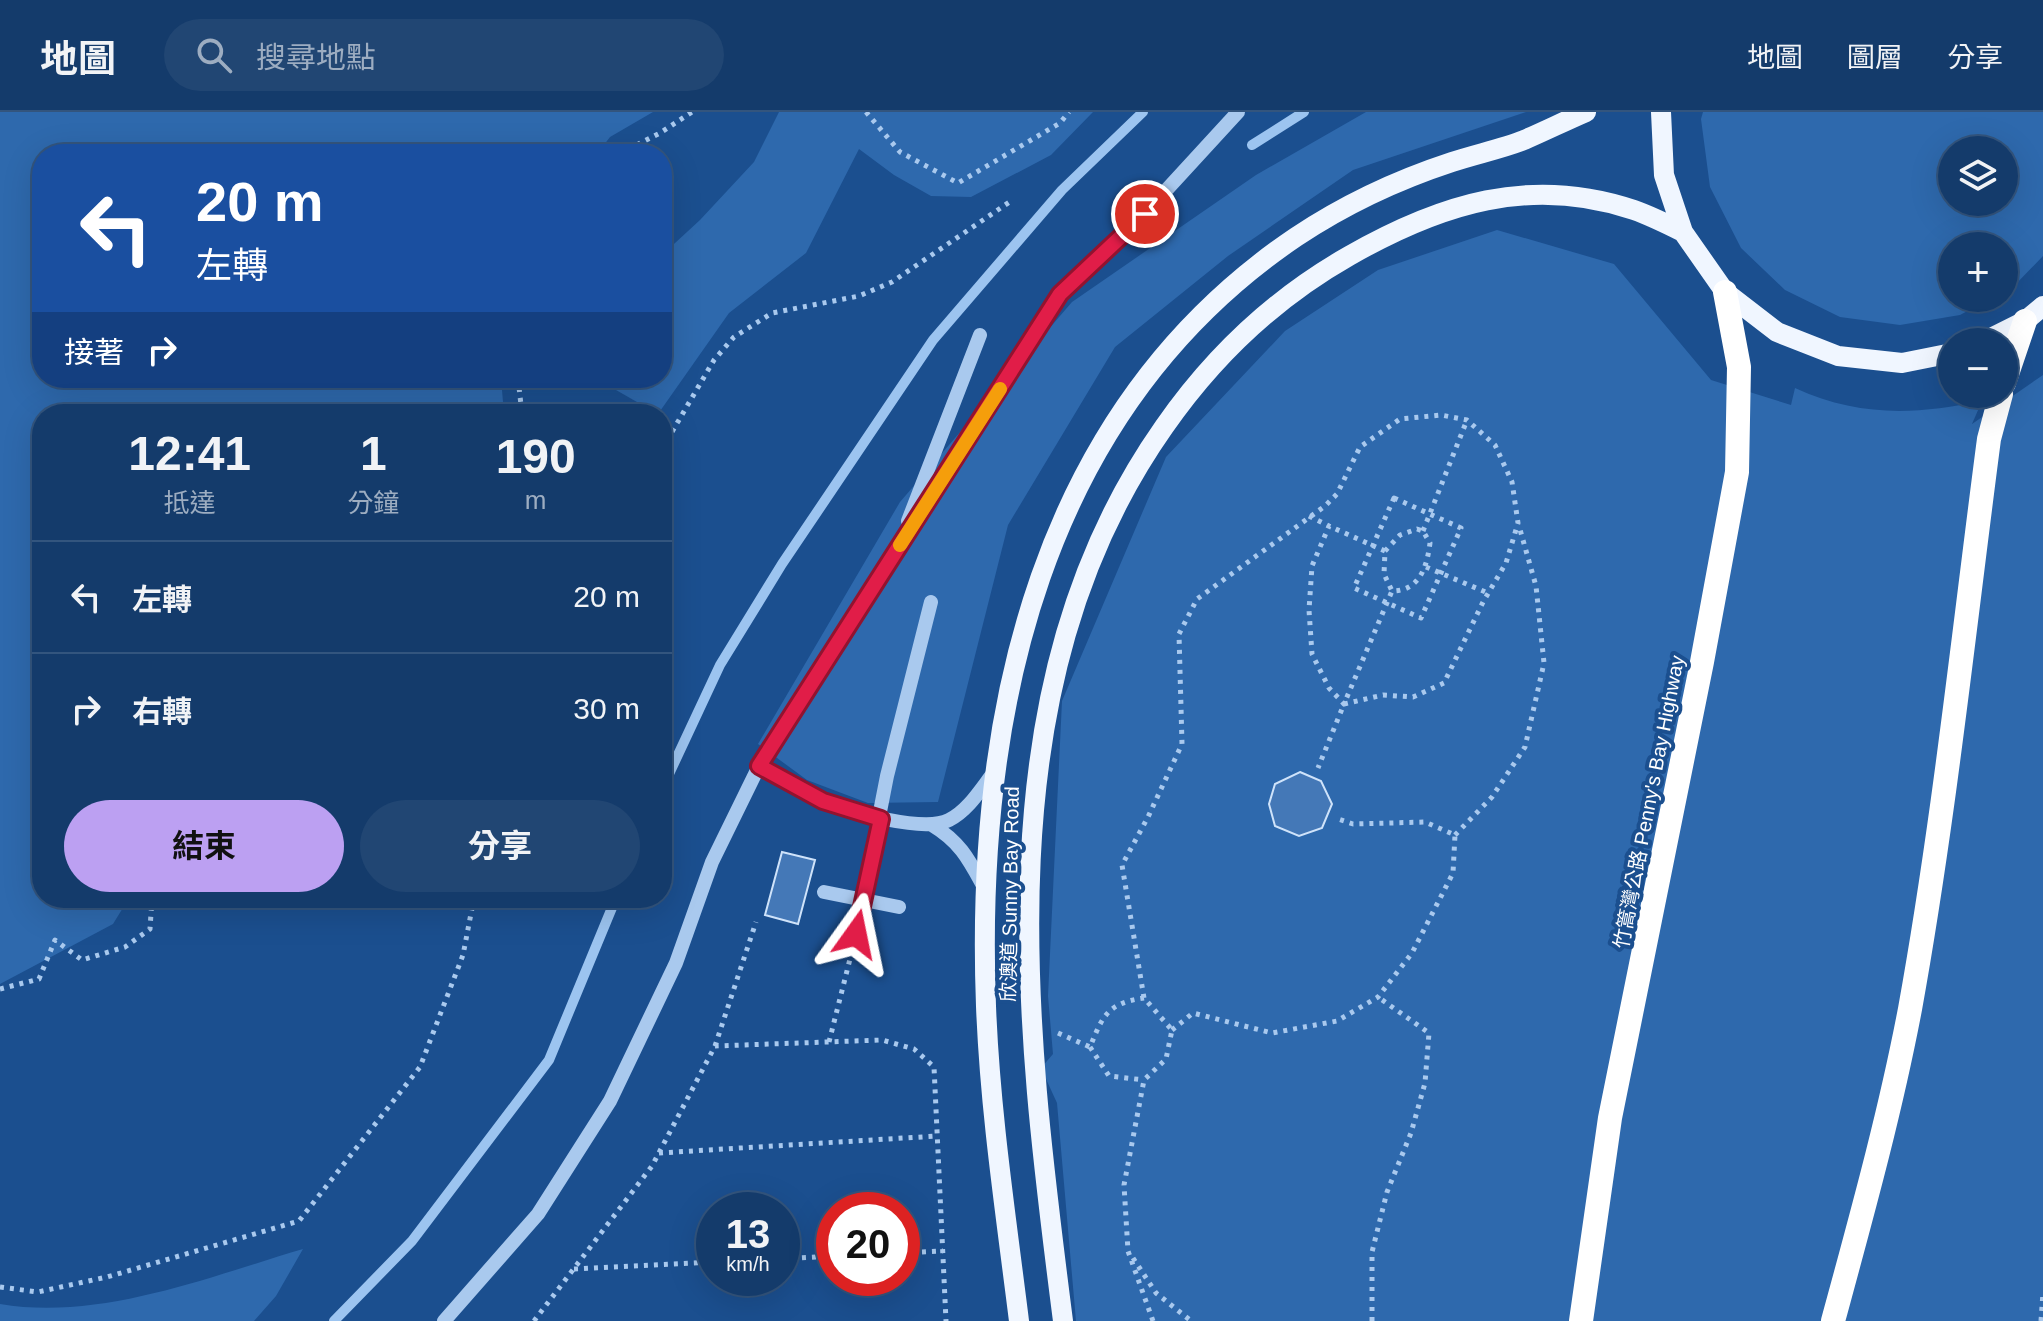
<!DOCTYPE html>
<html lang="zh-TW">
<head>
<meta charset="utf-8">
<style>
  :root { --surface:#143b6b; --page:#214673; --text:#f1f3f6; --muted:#9dadc1; --line:#33557e; --accent:#bca0f2 }
  body { margin:0; font-family:Helvetica,"Noto Sans TC",sans-serif; background:var(--page); color:var(--text); height:100vh; display:flex; flex-direction:column; font-size:30px; white-space:nowrap }
  * { box-sizing:border-box; margin:0 }
  p { font-size:26px; color:var(--muted) }
  .icon { flex:none; width:44px; height:44px; fill:none; stroke:currentColor; stroke-width:2; stroke-linecap:round; stroke-linejoin:round }
  .map { position:relative; flex:1; overflow:hidden }
  .drawer { position:absolute; left:32px; top:292px; width:640px; height:504px; display:flex; flex-direction:column; background:var(--surface); border-radius:32px; box-shadow:0 8px 32px #0002,0 0 0 2px var(--line) }
  .drawer>* { flex:none }
  .banner { position:absolute; left:32px; top:32px; width:640px; height:244px; border-radius:32px; box-shadow:0 8px 32px #0002,0 0 0 2px var(--line); background:#1a4fa0; color:#fff; overflow:hidden }
  .controls { position:absolute; left:1938px; top:24px; display:grid; gap:16px }
  .controls a { display:grid; place-items:center; width:80px; height:80px; border-radius:50%; background:var(--surface); box-shadow:0 8px 32px #0002,0 0 0 2px var(--line); font-size:40px }
  .speed { position:absolute; left:696px; top:1080px; display:flex; gap:16px; font-size:40px; font-weight:700; text-align:center }
  .speed>* { display:grid; place-content:center; width:104px; height:104px; border-radius:50%; background:var(--surface); box-shadow:0 8px 32px #0002,0 0 0 2px var(--line); line-height:1 }
  .speed small { font-size:20px; font-weight:400 }
  .speed .limit { border:12px solid #d22; background:#fff; color:#111 }
  .pin { position:absolute; display:grid; place-items:center; width:68px; height:68px; color:#fff; margin:-34px; border:4px solid #fff; border-radius:50%; box-shadow:0 2px 8px #0007 }
  .me { position:absolute; width:88px; margin:-44px; rotate:12deg; stroke-linejoin:round; filter:drop-shadow(0 0 6px #0008) }
  .turn { display:flex; align-items:center; gap:28px; height:168px; padding:0 32px; font-size:36px }
  .turn .icon { width:104px; height:104px; stroke-width:2.5 }
  .turn b { display:block; font-size:56px; line-height:68px }
  .then { display:flex; align-items:center; height:76px; padding:0 32px; background:#0003; gap:16px; font-size:30px }
  .eta { display:flex; justify-content:space-evenly; align-items:center; height:136px; text-align:center }
  .eta b { font-size:48px; font-weight:700; line-height:56px }
  .action { display:flex; gap:16px; margin-top:auto; padding:16px 32px }
  .action a { flex:1; height:92px; border-radius:48px; background:var(--accent); color:#111; font-size:32px; font-weight:700; line-height:92px; text-align:center }
  .action a+a { background:var(--page); color:var(--text) }
  ul { padding:0; list-style:none }
  li { display:flex; align-items:center; gap:24px; height:112px; padding:0 32px; border-top:2px solid var(--line) }
  li div { flex:1 }
  li b { display:block; font-size:30px }
  li em { font-style:normal }
  header { display:flex; align-items:center; gap:48px; box-sizing:border-box; height:112px; padding:0 40px; background:var(--surface); border-bottom:2px solid var(--line) }
  header strong { font-size:38px }
  nav { display:flex; gap:44px; margin-inline-start:auto; font-size:28px }
  .search { width:560px; height:72px; background:var(--page); display:flex; align-items:center; gap:20px; box-sizing:border-box; padding:0 28px; border-radius:44px; color:var(--muted); font-size:30px }
  .map>svg:first-child { display:block }
</style>
</head>
<body>
<header>
<strong>地圖</strong>
<div class="search"><svg class="icon" aria-label="search" viewBox="0 0 24 24"><circle cx="10" cy="10" r="6"/><path d="M15 15l6 6"/></svg>搜尋地點</div>
<nav><a>地圖</a><a>圖層</a><a>分享</a></nav>
</header>
<div class="map">
<svg width="2043" height="1209" viewBox="0 0 2043 1209">
  <rect width="100%" height="100%" fill="#1b4f8f"/>
  <path fill="#2e69ad" fill-rule="evenodd" d="M0,0H653L610,25L597,42H42V266H501L504,302H42V786H129L113,812L0,872Z
    M779,0H1093L1051,43L971,85L931,84L894,63L859,37L806,141L729,201L658,302L595,266H662V143L700,108L754,50Z
    M1366,0H1526L1353,58L1228,144L1115,235L1008,413L938,690L868,691L807,668L758,632L900,390L1072,190L1256,63Z
    M1703,0H2043V144L2014,174L2004,179V134H1952V186H1992L1960,203L1900,213L1840,205L1785,178L1741,136L1710,75L1701,7ZM1952,38H2004V90H1952Z
    M1497,118L1614,152L1711,268L1791,293L1795,276C1858,305 1915,303 1982,289L1972,312L2043,263V1209H1076L1057,991L1041,956L1053,942L1048,884L1062,589L1166,345L1285,219L1378,158Z
    M303,1137L276,1184L254,1209H0V1192C100,1209 208,1165 303,1137Z"/>
  <g fill="none" stroke-linecap="round" stroke-linejoin="round">
    <path stroke="#9cc4f0" stroke-width="10" d="M1252,33L1304,0
      M662,677L720,553L782,452L933,228L1062,78L1143,0
      M334,1209L412,1129L549,948L616,786"/>
  </g>
  <path fill="#4478b7" stroke="#cfe3fa" stroke-width="2" d="M1300,660L1321,669L1332,692L1322,716L1299,724L1275,714L1269,692L1275,672Z
    M782,740L815,748L798,812L765,803Z"/>
  <g fill="none" stroke-linecap="round" stroke-linejoin="round">
    <path stroke="#a9c9ee" stroke-width="5" stroke-dasharray="4 6" stroke-linecap="butt" d="M866,0L900,40L958,71L1060,11L1069,0
      M619,42L660,21L692,0
      M518,266L522,302
      M662,337L714,248L734,225L772,201L859,184L892,170L1011,89
      M1394,386L1461,416L1421,506L1354,476Z
      M1309,404L1329,414
      M1417,417L1423,419L1430,431C1427,454 1420,479 1392,479L1384,462L1385,439L1400,423Z
      M1423,419L1467,308
      M1385,439L1329,414L1312,454L1309,498L1312,542L1329,576L1344,592L1392,479
      M1426,455L1488,481
      M1455,723L1492,685L1525,635L1544,551L1536,474L1519,414
      M0,877L39,867L55,828L82,848L125,835L150,817L152,786
      M1172,918L1193,901L1272,921L1337,909L1378,885L1412,841L1453,761L1455,723L1425,710L1353,712L1338,707
      M1058,921L1090,935C1103,903 1108,891 1144,886
      M829,930L851,843
      M715,934L756,810
      M1090,935L1109,964L1144,968
      M659,1041L937,1024
      M902,1141L943,1139
      M1133,1146L1156,1181L1191,1209
      M782,1147L834,1144
      M574,1157L714,1150
      M0,1175L38,1180L107,1165L299,1109L420,955L463,843L474,786
      M534,1209L652,1054L715,934L882,928L914,937L934,955L946,1209
      M1153,1209L1128,1139L1124,1073L1144,968L1166,947L1172,918L1144,886L1122,753L1148,705L1182,632L1179,522L1197,487L1325,394L1337,382L1360,335L1400,307L1441,303L1467,308L1495,333L1512,370L1518,411L1506,451L1483,490L1444,571L1413,585L1383,583L1344,592L1318,656
      M1372,1209V1140L1387,1080L1411,1021L1425,971L1429,921L1378,885
      M2041,1209L2043,1180"/>
    <path stroke="#a9c9ee" stroke-width="14" d="M908,409L980,223
      M759,654C780,665 801,680 824,689C850,700 924,721 949,708C969,698 982,675 995,659
      M932,713C962,731 970,750 986,779
      M824,780L899,795
      M856,822L887,664L931,490
      M444,1209L538,1102L610,989L676,851L712,750L759,654L1060,182L1126,122L1238,0"/>
    <path stroke="#f0f6ff" stroke-width="20" d="M1661,0L1664,63L1683,120L1725,180L1777,220L1838,244L1902,251L1952,241
      M1983,230L2025,209L2043,194
      M1019,1209C1006,1104 990,999 986,894C975,602 1039,299 1296,125C1344,93 1397,68 1452,50C1476,42 1501,37 1524,28C1545,19 1565,9 1586,0
      M1063,1209C1025,913 981,575 1164,315C1212,246 1275,186 1349,144C1440,92 1530,63 1634,98C1651,104 1667,112 1683,120"/>
    <path stroke="#fff" stroke-width="24" d="M2004,271L2025,209
      M1581,1209L1610,1006L1702,550L1737,360L1739,255L1725,180
      M1833,1209C1861,1106 1890,1002 1910,897C1944,709 1964,517 1989,327L2001,282"/>
  </g>
  <g fill="none" stroke-linecap="round" stroke-linejoin="round">
    <defs>
      <path id="route" d="M856,822L881,707L823,689L759,654L1060,182L1145,102"/>
    </defs>
    <use href="#route" stroke="#92132f" stroke-width="20"/>
    <use href="#route" stroke="#e11d48" stroke-width="14"/>
    <path stroke="#f59e0b" stroke-width="14" d="M900,433L1000,277"/>
  </g>
  <g text-anchor="middle" dominant-baseline="central" stroke-width="8" stroke-linejoin="round" paint-order="stroke">
    <g font-size="20" fill="#fff" stroke="#1b4f8f">
      <text transform="translate(1649 690) rotate(-79)">竹篙灣公路 Penny's Bay Highway</text>
      <text transform="translate(1010 782) rotate(-89)">欣澳道 Sunny Bay Road</text>
    </g>
  </g>
</svg>
<div class="controls">
<a><svg class="icon" aria-label="layers" viewBox="0 0 24 24"><path d="M12 4l9 5-9 5-9-5zM3 14l9 5 9-5"/></svg></a>
<a>+</a>
<a>−</a>
</div>
<div class="speed"><div>13<small>km/h</small></div><div class="limit">20</div></div>
<div class="pin" style="left:1145px;top:102px;background:#d93025"><svg class="icon" aria-label="arrive" viewBox="0 0 24 24"><path d="M6 21V4h12l-3 4 3 4H6"/></svg></div>
<svg class="me" style="left:856px;top:822px" viewBox="-20 -20 40 40"><path d="M0-17L14 15 0 8-14 15z" fill="#e11d48" stroke="#fff" stroke-width="4"/></svg>
<div class="banner">
<div class="turn"><svg class="icon" aria-label="left" viewBox="0 0 24 24"><path d="M17 20v-9H6M10 6l-5 5 5 5"/></svg><div><b>20 m</b>左轉</div></div>
<div class="then">接著<svg class="icon" aria-label="right" viewBox="0 0 24 24"><path d="M7 20v-9h11M14 6l5 5-5 5"/></svg></div>
</div>
<section class="drawer">
<div class="eta">
<div><b>12:41</b><p>抵達</p></div>
<div><b>1</b><p>分鐘</p></div>
<div><b>190</b><p>m</p></div>
</div>
<ul>
<li><svg class="icon" aria-label="left" viewBox="0 0 24 24"><path d="M17 20v-9H6M10 6l-5 5 5 5"/></svg><div><b>左轉</b></div><em>20 m</em></li>
<li><svg class="icon" aria-label="right" viewBox="0 0 24 24"><path d="M7 20v-9h11M14 6l5 5-5 5"/></svg><div><b>右轉</b></div><em>30 m</em></li>
</ul>
<div class="action"><a>結束</a><a>分享</a></div>
</section>
</div>
</body>
</html>
